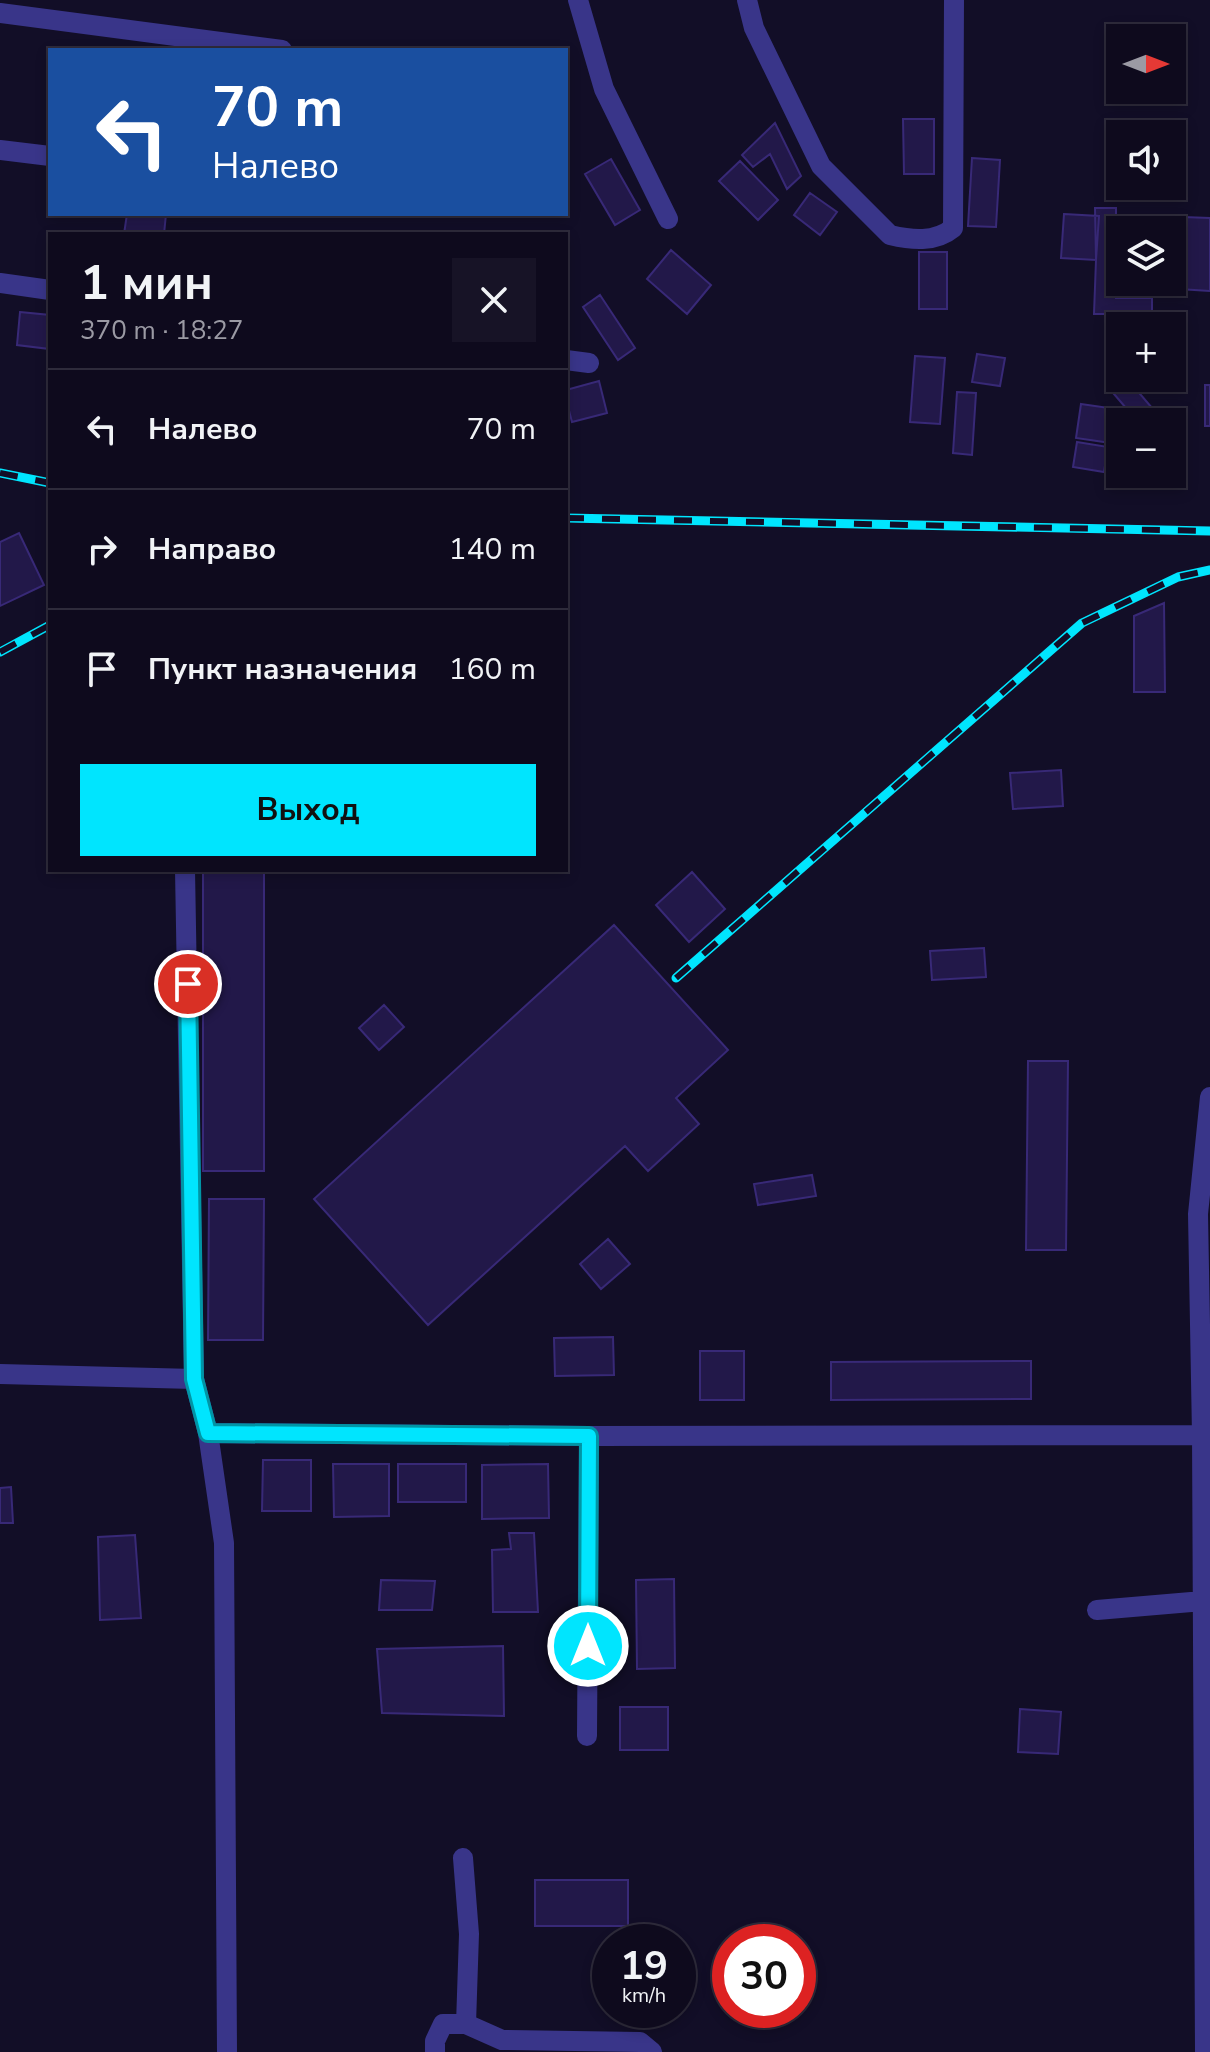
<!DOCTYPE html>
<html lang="ru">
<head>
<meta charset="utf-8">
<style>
  :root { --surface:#0e0a1d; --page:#171326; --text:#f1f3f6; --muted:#9b9aa4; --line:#2e2b3b; --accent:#00e5fe }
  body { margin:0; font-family:"Nunito Sans",sans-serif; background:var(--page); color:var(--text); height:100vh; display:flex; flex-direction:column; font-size:30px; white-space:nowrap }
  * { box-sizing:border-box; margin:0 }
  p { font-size:26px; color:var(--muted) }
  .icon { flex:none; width:44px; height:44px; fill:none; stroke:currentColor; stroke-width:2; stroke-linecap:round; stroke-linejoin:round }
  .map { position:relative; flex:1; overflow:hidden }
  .panel { position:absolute; left:48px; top:232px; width:520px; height:640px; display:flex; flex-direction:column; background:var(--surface); border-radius:0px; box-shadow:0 4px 12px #0003,0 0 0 2px var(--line) }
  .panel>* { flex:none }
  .banner { position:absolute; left:48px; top:48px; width:520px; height:168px; border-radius:0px; box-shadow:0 4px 12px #0003,0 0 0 2px var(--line); background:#1a4fa0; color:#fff; overflow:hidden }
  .needle { width:52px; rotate:90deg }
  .fabs { position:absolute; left:1106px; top:24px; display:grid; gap:16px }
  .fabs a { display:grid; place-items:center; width:80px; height:80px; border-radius:0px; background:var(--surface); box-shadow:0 4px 12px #0003,0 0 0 2px var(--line); font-size:40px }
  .speed { position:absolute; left:592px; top:1924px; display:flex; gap:16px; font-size:40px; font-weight:700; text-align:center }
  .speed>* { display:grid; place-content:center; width:104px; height:104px; border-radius:50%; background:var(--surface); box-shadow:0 4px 12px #0003,0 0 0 2px var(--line); line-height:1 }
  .speed small { font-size:20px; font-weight:400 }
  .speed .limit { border:12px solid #d22; background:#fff; color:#111 }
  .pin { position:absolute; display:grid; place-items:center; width:68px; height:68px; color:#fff; margin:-34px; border:4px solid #fff; border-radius:50%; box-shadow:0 2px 8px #0007 }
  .me { position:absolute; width:88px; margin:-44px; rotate:0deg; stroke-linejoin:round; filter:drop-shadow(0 0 6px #0008) }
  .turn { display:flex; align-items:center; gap:28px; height:168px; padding:0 32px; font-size:36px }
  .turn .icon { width:104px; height:104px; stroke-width:2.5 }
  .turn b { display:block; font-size:56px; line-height:68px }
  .round { display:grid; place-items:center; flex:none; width:84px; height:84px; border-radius:0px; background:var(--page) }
  .head { display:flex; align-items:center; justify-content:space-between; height:136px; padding:0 32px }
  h1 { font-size:48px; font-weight:700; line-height:60px }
  .cta { display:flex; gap:16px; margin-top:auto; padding:16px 32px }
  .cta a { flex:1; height:92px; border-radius:0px; background:var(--accent); color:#111; font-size:32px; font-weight:700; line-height:92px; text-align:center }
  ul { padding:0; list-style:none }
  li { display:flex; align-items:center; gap:24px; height:120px; padding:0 32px; border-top:2px solid var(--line) }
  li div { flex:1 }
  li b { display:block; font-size:30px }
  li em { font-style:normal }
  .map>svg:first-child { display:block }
</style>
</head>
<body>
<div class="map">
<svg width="1210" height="2052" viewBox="0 0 1210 2052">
  <rect width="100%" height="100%" fill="#120e27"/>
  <path fill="#221849" stroke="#382977" stroke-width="2" d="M903,119H934V174H904Z
    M775,123L801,176L787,189L770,154L753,167L742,155Z
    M972,158L1000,160L996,227L968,226Z
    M611,159L640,210L615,225L585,174Z
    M740,161L778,200L758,220L719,181Z
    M810,193L837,212L820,235L794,215Z
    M1095,208H1116V298H1152V314H1094L1096,260Z
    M127,214H166L164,234H124Z
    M1064,214L1099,216L1096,260L1061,258Z
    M1183,217L1210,218V291L1179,289Z
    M671,250L711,285L687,314L647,279Z
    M919,252H947V309H919Z
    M600,295L635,348L618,360L583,307Z
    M20,312L50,315V349L17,345Z
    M1133,322H1168V326H1133Z
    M977,354L1005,358L1000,386L972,382Z
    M915,356L945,358L940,424L910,422Z
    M599,381L607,413L572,422L566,399V390Z
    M1129,381L1164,422H1138L1114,394Z
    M1205,385H1210V426H1205Z
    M957,392L976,393L972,455L953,453Z
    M1081,404L1116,409L1111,443L1076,438Z
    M1077,442L1108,447L1104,472L1073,467Z
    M19,533L44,585L0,606V542Z
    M1164,603L1165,692H1134V616Z
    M1061,770L1063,806L1013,809L1010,773Z
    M203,870H264V1171H203Z
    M692,872L725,909L689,942L656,905Z
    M614,925L728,1050L676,1098L699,1124L648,1171L625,1146L428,1325L314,1199Z
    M984,948L986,977L932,980L930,951Z
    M384,1005L404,1027L379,1050L359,1028Z
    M1028,1061H1068L1066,1250H1026Z
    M812,1175L816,1196L758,1205L754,1184Z
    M209,1199H264L263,1340H208Z
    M608,1239L630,1264L601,1289L580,1264Z
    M613,1337L614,1375L555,1376L554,1338Z
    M700,1351H744V1400H700Z
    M1031,1361V1399L831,1400V1362Z
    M263,1460H311V1511H262Z
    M333,1464H389V1516L334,1517Z
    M398,1464H466V1502H398Z
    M548,1464L549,1518L482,1519V1465Z
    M11,1487L13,1523H0V1488Z
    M509,1533H534L538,1612H493L492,1550L511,1549Z
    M135,1535L141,1618L100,1620L98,1537Z
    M674,1579L675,1668L637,1669L636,1580Z
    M381,1580L435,1581L432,1610H379Z
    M503,1646L504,1716L382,1713L377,1649Z
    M620,1707H668V1750H620Z
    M1020,1709L1061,1712L1058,1754L1018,1752Z
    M535,1880H628V1926H535Z"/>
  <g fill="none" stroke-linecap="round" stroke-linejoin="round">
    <path stroke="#393589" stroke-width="20" d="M578,0L604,89L668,219
      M747,0L754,28L821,166L890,235C911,240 935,243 953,228L954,0
      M0,13L282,50
      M0,150L50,156
      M0,283L50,290
      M566,360L589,363
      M185,870L194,1379L208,1433L589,1436L1202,1435
      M0,1374L194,1379
      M208,1433L224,1543L227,2052
      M1097,1610L1203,1601
      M587,1736L589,1436
      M463,1858L469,1934L466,2024
      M435,2052V2041L443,2024H466L502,2040L640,2042L652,2052
      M1205,2052L1202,1435L1198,1214L1210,1097"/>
    <defs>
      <path id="rail" d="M0,473L50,483
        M566,518L1210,531
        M0,652L50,625
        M676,978L1082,623L1178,577L1210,570"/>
    </defs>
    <use href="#rail" stroke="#00e5fe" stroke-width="9"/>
    <use href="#rail" stroke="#120e27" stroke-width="6" stroke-dasharray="18" stroke-linecap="butt"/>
  </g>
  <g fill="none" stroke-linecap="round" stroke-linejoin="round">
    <defs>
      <path id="route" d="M188,984L194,1379L208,1433L589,1436L588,1646"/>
    </defs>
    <use href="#route" stroke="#0095a5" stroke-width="20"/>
    <use href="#route" stroke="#00e5fe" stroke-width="14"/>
  </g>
</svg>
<div class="fabs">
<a><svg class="needle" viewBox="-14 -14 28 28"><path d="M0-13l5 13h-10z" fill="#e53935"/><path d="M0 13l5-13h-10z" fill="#9b9aa4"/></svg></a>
<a><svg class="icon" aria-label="sound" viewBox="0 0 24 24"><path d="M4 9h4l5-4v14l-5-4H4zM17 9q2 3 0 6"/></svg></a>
<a><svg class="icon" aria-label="layers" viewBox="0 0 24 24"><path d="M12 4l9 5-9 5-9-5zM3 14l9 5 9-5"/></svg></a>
<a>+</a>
<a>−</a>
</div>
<div class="speed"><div>19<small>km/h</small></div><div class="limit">30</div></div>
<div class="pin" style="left:188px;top:984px;background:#d93025"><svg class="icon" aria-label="arrive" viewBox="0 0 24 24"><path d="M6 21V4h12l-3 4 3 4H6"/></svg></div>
<svg class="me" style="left:588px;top:1646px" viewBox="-20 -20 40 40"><circle r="17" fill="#00e5fe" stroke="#fff" stroke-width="3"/><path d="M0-11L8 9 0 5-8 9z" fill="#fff"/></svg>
<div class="banner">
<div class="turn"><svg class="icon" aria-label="left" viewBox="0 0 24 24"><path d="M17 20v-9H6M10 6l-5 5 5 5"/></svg><div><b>70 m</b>Налево</div></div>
</div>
<section class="panel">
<div class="head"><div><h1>1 мин</h1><p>370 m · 18:27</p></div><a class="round"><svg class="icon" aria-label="close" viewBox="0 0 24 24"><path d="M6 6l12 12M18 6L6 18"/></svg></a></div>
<ul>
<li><svg class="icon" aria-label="left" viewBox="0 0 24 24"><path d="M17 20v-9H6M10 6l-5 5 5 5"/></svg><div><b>Налево</b></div><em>70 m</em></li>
<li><svg class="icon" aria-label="right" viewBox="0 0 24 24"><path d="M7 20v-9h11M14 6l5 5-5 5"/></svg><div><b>Направо</b></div><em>140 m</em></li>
<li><svg class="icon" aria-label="arrive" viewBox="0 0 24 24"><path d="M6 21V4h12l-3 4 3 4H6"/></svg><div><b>Пункт назначения</b></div><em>160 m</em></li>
</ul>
<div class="cta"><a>Выход</a></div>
</section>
</div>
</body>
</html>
